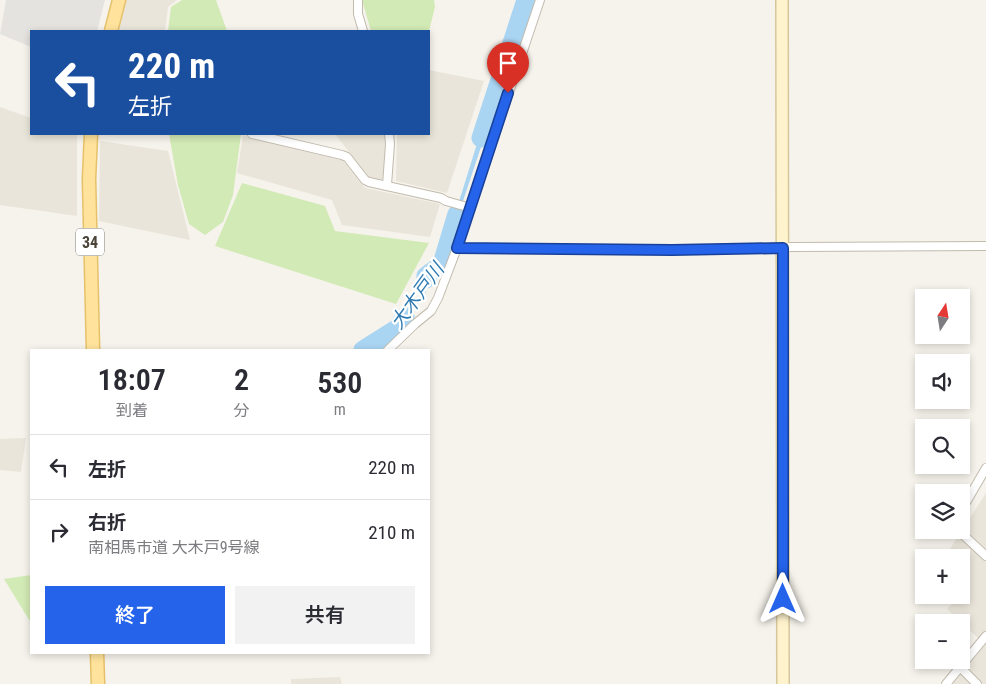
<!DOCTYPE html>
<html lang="ja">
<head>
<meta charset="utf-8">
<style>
  :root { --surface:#fff; --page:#f2f2f3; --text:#2b2b33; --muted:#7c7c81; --line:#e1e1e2; --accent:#2563eb }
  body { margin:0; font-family:"Roboto Condensed","Noto Sans JP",sans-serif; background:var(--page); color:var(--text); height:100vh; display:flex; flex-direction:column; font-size:19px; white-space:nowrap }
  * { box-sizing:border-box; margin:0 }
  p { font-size:16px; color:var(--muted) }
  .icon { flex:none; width:28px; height:28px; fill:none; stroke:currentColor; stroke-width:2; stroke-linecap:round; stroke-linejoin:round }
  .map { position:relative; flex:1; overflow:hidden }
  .sheet { position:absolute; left:30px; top:349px; width:400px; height:305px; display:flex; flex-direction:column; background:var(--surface); border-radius:0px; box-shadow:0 2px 8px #0003 }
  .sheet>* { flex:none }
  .hud { position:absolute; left:30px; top:30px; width:400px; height:105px; border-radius:0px; box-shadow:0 2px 8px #0003; background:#1a4fa0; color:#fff; overflow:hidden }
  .needle { width:32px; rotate:12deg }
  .buttons { position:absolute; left:915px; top:289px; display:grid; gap:10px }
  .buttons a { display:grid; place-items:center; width:55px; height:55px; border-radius:0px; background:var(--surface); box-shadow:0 2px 8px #0003; font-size:25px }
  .pin { position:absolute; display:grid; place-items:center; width:42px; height:42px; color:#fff; margin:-51px -21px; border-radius:50% 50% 50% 0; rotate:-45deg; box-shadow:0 0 5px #0007 }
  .pin .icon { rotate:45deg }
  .me { position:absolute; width:55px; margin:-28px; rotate:0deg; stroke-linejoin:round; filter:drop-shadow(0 0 4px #0008) }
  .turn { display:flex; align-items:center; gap:18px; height:105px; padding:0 15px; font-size:22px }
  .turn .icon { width:65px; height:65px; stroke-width:2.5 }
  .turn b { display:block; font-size:35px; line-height:42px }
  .eta { display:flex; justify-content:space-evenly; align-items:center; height:85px; text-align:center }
  .eta b { font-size:30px; font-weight:600; line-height:35px }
  .primary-button { display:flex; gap:10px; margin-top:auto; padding:10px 15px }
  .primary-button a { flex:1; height:58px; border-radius:0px; background:var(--accent); color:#fff; font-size:20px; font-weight:600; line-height:58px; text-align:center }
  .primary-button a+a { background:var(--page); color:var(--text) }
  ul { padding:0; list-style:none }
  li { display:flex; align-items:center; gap:15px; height:65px; padding:0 15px; border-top:1px solid var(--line) }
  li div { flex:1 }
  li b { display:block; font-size:19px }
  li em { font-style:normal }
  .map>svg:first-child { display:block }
</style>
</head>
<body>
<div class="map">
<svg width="986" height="684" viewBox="0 0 986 684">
  <rect width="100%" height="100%" fill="#f6f3ec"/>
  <path fill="#eae5da" d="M126,0H177L168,7L165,31H118Z
    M429,70L484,81L447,193L396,181L397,134H429Z
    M0,107L31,118V134H77V216L0,205Z
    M335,134H384L385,145V182L370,179Z
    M243,136L340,157L365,188L440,204L430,237L342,225L332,200L237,173Z
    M100,141L168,151L190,240L99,221Z
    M26,438L21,472L0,470V439Z
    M986,493V631L979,639L947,609L966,589L961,584V558H944Z
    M986,641V684H951Z
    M340,677L342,684H291V679Z"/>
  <path fill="#d2eab5" d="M182,0H216L227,31H168L171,7Z
    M362,0H434L435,7L429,31H371Z
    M169,134H241L233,195L223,222L205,235L189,224L178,185Z
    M242,183L325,206L335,231L429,243L396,304L215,246Z
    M31,575V623L4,579Z"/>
  <path fill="#e5e3e0" d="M6,0H105L97,31H31V47L0,34Z"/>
  <path fill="#a9d4f2" d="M524,0H530L441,267L427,279L425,296L413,310L412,316L377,346L369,350H356L365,344L386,336L408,307L421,297L425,277L439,266L480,134L500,87L508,43L516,40L515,30Z"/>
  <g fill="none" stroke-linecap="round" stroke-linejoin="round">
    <path stroke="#a9d4f2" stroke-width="19" d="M481,138L526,0
      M426,279V276L442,264L457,214
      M363,350L398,328L405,317"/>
    <defs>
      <path id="street" d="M358,0V14L363,31
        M252,134L342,155L347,157L365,180L369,182L441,198L446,201L471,208
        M387,185L390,144L389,134
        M457,248L671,250L794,247L986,246
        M388,350L415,324L431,311L438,298L457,248L540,0
        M961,511L986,468
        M958,530L986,556
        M960,667L977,684
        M946,684L986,636"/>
      <path id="secondary" d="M782,0L783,684"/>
      <path id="primary" d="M111,31L119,0
        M91,134L89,179L93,350
        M97,652L98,684"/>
    </defs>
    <use href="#street" stroke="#c2bbae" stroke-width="10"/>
    <use href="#secondary" stroke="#d6c79b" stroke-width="14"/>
    <use href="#primary" stroke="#e6c16a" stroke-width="15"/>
    <use href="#street" stroke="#fff" stroke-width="8"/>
    <use href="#secondary" stroke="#fff3cd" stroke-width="11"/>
    <use href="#primary" stroke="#ffe39c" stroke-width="12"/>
  </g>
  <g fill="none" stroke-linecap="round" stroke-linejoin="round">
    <defs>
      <path id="route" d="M508,93L457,248L672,250L783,248V599"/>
    </defs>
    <use href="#route" stroke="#184099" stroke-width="12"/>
    <use href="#route" stroke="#2563eb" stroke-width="9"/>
  </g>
  <g text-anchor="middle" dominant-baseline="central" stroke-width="4.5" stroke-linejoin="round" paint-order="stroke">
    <rect fill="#fff" stroke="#817c74" stroke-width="1" x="76" y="228.5" width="28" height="27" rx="4"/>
    <g font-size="16" font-weight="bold" fill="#4b4439">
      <text x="90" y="242">34</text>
    </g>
    <g font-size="19" font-style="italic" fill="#2e7ab2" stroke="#fff">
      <text transform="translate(417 296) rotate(-54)">大木戸川</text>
    </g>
  </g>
</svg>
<div class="buttons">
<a><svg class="needle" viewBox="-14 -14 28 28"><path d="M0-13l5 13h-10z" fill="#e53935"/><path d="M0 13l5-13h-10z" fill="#7c7c81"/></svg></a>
<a><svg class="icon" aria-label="sound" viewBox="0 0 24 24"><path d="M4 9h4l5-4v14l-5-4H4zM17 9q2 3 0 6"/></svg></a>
<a><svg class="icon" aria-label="search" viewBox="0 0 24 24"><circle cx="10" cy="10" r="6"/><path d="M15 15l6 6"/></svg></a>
<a><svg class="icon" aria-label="layers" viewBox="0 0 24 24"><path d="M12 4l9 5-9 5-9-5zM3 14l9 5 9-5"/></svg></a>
<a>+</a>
<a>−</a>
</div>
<div class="pin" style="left:508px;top:93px;background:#d93025"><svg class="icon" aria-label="arrive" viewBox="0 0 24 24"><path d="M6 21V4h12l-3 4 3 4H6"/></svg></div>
<svg class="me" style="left:783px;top:599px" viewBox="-20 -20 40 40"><path d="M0-17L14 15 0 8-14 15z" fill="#2563eb" stroke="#fff" stroke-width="4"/></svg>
<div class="hud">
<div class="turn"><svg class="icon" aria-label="left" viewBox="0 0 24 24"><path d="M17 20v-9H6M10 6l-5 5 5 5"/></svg><div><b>220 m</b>左折</div></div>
</div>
<section class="sheet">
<div class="eta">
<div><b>18:07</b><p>到着</p></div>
<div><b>2</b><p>分</p></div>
<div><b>530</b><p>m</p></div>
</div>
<ul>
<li><svg class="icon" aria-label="left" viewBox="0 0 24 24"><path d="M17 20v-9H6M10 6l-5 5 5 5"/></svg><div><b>左折</b></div><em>220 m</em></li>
<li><svg class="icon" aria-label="right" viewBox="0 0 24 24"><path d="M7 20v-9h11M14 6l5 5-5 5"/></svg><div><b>右折</b><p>南相馬市道 大木戸9号線</p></div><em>210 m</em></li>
</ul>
<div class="primary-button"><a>終了</a><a>共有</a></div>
</section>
</div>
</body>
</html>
